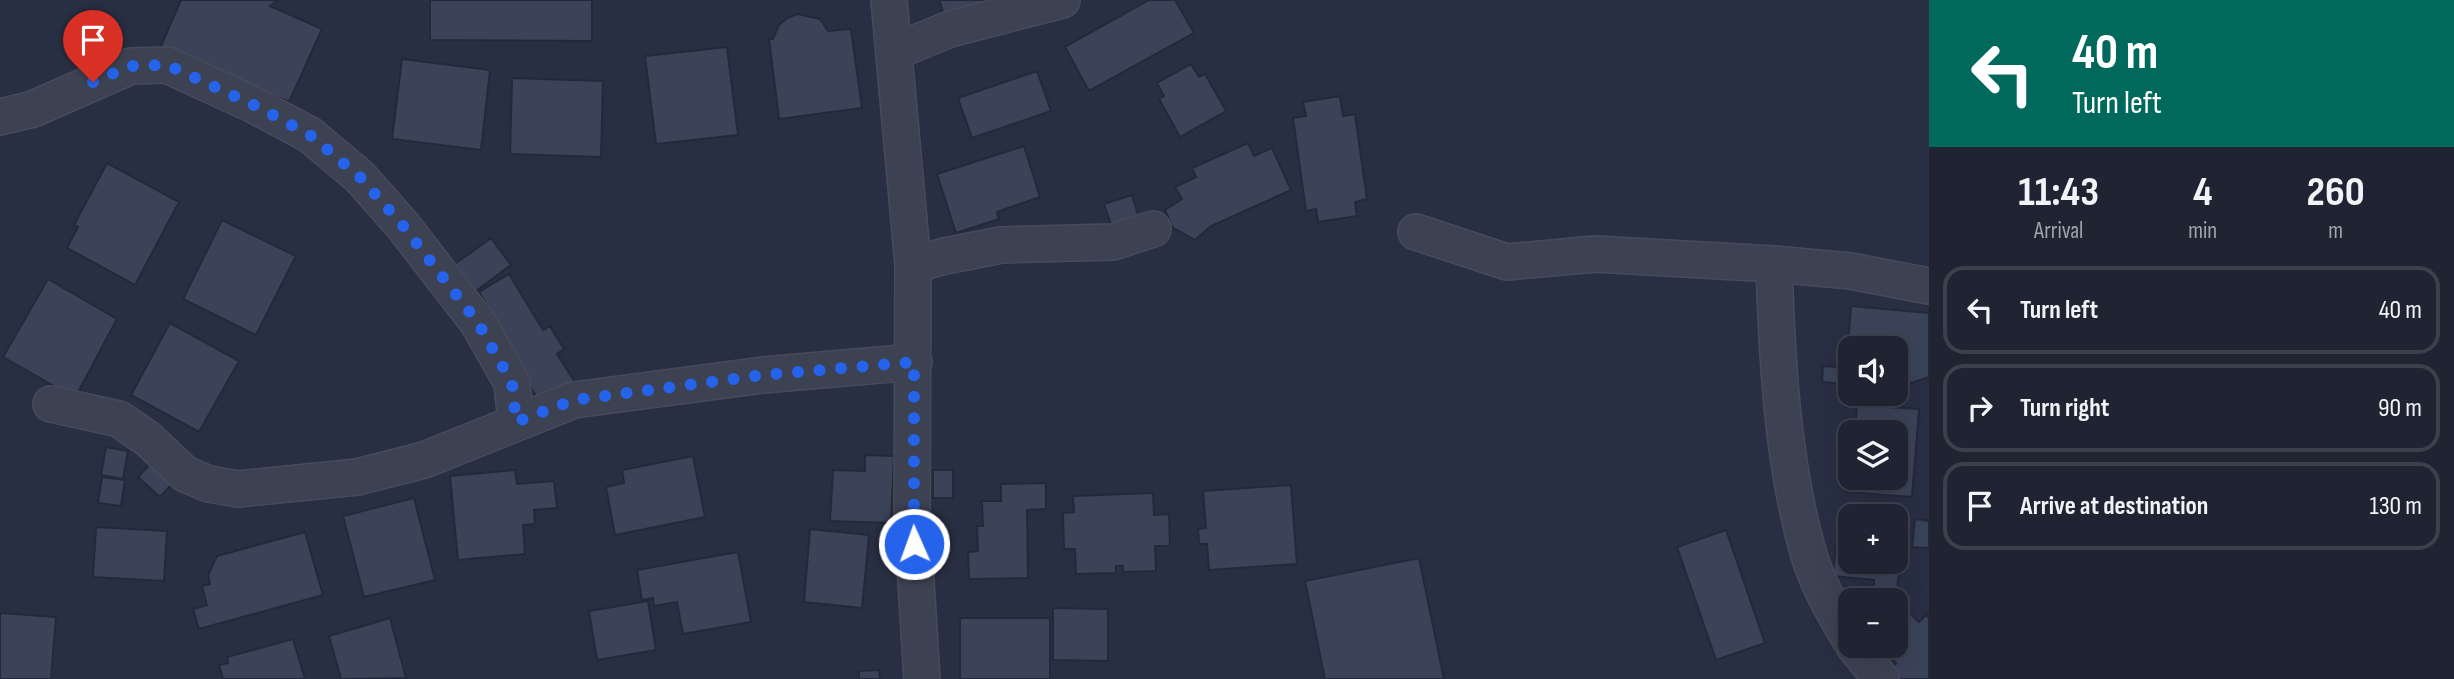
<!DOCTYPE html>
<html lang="en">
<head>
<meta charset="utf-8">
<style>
  :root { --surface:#1f2332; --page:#272b3a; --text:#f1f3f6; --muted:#a1a4ac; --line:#3c404d }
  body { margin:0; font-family:"Sofia Sans Condensed",sans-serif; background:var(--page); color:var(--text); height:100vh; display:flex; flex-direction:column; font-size:26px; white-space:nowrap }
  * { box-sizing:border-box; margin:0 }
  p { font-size:23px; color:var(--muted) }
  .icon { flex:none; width:38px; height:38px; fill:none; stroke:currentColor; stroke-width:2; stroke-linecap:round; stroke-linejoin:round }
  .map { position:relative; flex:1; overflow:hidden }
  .panel { display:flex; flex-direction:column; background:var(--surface); width:525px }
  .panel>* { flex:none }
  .hud { background:#00695c; color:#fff; overflow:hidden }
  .buttons { position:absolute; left:1838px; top:336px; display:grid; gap:14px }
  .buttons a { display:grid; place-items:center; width:70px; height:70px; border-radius:14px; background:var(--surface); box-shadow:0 7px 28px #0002,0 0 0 2px var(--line); font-size:35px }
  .pin { position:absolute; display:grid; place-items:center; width:60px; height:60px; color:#fff; margin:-72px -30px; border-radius:50% 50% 50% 0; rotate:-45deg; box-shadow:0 0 7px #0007 }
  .pin .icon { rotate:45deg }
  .me { position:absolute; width:77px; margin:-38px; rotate:358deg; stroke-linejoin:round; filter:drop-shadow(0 0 5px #0008) }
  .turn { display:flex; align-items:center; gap:24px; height:147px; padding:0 28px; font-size:32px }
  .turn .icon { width:91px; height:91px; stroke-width:2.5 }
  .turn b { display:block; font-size:49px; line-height:60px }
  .eta { display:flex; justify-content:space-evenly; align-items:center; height:119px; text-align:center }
  .eta b { font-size:42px; font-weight:700; line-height:49px }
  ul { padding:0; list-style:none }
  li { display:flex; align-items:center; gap:21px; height:88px; margin:0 14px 10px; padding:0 14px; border:4px solid var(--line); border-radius:21px }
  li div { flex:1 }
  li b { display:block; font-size:26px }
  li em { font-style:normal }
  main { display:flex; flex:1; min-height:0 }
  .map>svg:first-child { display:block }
</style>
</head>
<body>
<main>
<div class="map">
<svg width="1929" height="679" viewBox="0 0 1929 679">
  <rect width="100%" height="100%" fill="#292f43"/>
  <path fill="#3b4359" stroke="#23293a" stroke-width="2" d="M181,0H278L270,6L322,29L289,102L161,46Z
    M430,0H592V41L430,40Z
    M939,0H992L945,17Z
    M1149,0H1175L1194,33L1089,91L1065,47Z
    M798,14L820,19L828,31L851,29L862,108L779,119L769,39H773L779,25L787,18Z
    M727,47L738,135L656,144L645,56Z
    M402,59L490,70L481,150L392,139Z
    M1191,64L1199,77L1205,74L1226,111L1180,137L1159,99L1164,96L1157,83Z
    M1037,71L1051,111L972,138L958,98Z
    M512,78L603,81L601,157L510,154Z
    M1340,96L1343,116L1355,114L1367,199L1355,202L1357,216L1318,222L1316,209L1306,211L1293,118L1306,116L1303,102Z
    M1248,143L1254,156L1272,148L1291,190L1211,226L1195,240L1172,227L1165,210L1182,199L1175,187L1196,177L1192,168Z
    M1024,146L1040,197L997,212L999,219L956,233L937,174Z
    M107,163L179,202L135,285L67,248L78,227L74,225Z
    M1132,195L1140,221L1113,230L1104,204Z
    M222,220L296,256L256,335L183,299Z
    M491,238L511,265L476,291L455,264Z
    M509,274L543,330L550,326L564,349L557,354L576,384L541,404L505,345L509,342L479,292Z
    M48,279L117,319L75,398L3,357Z
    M1851,306L1929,313V377L1912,383L1895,374V348H1850V371H1846Z
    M170,323L239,361L199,432L131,395Z
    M1823,366L1838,367V374H1846L1845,384L1822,382Z
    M1857,405L1919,409L1912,497L1846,492L1850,447V478H1895V432H1855Z
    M106,447L128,451L123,479L101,475Z
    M865,455L894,456L891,523L830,521L833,470L865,471Z
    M693,456L705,517L615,535L606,487L624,483L622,470Z
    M152,462L174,482L160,497L138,477Z
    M515,470L517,484L554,481L557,508L534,510L535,524L523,525L525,554L458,560L450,476Z
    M933,470H953V498H933Z
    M102,477L125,480L121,506L98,503Z
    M1046,483V509L1027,510L1028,578L969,579L968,552L978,551L977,526H983L982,501H1001V484Z
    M1291,485L1297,564L1209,570L1207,544H1199L1198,529L1206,528L1203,491Z
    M1153,493L1154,515L1169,514L1170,546H1155L1156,571L1123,572V566H1116V573L1076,574L1075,549H1064L1063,513L1074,512L1073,496Z
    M414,498L435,580L364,597L343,516Z
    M1915,519L1929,521V548L1912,547Z
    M1895,522L1897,530H1903L1897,590L1874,588V580L1833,576L1836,543H1844L1846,525H1850V562H1895Z
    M96,527L167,531L164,581L93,577Z
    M810,529L869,535L862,608L804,602Z
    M1726,530L1765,643L1716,660L1677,547Z
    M305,532L323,595L199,629L193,609L207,605L202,586L210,584L208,575L217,556Z
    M738,552L751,622L683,634L677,602L654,606L653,598L642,600L637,570Z
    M1419,558L1444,679H1325L1305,581Z
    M648,601L656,650L597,660L589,611Z
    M1053,608L1108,609V661L1053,660Z
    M1907,611L1919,622L1926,615L1929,618V679H1897L1889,671L1896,663L1877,646H1895V624Z
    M0,613L56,617L51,679H0Z
    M390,618L406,678L341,679L329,636Z
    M960,618H1050V679H960Z
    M293,639L305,679H223L219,665L228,663L227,657Z
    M879,670L880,679H859V671Z"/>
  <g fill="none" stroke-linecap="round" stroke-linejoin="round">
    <defs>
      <path id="street" d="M889,0L913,265L912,518L922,679
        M894,52L950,29L1062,0
        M0,117L33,109L131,66L167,65L254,105L310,135L360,177L404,227L478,323L512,383L516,422
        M1416,232L1507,262L1595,254L1774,264L1851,271L1929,286
        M1774,264C1777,359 1782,460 1808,552C1817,583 1833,611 1850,639
        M913,265L945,256L1001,245L1113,242L1153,229
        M51,404L119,419L148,439L185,474L209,484L238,489L357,477L424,460L574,400L763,375L914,362
        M1854,646L1881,679"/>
    </defs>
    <use href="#street" stroke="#464b5c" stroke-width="38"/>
    <use href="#street" stroke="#3d4253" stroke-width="35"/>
  </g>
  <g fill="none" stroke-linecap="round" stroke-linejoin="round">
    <path stroke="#2563eb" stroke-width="12" stroke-dasharray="0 21.6" d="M93,82L131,66L167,65L254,105L310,135L360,177L404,227L478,323L512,383L516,422L574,400L763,375L914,362V544"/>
  </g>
</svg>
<div class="buttons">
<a><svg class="icon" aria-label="sound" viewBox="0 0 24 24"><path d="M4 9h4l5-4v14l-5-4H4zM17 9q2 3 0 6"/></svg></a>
<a><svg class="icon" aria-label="layers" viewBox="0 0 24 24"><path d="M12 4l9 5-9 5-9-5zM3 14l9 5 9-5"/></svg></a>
<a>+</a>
<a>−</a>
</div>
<div class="pin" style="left:93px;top:82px;background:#d93025"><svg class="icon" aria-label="arrive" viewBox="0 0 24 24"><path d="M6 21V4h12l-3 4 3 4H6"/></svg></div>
<svg class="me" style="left:914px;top:544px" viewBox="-20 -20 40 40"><circle r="17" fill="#2563eb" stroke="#fff" stroke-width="3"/><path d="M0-11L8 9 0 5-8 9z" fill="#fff"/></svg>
</div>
<section class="panel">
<div class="hud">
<div class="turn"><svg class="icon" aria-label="left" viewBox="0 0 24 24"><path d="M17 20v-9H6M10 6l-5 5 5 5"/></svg><div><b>40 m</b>Turn left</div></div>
</div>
<div class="eta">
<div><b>11:43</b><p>Arrival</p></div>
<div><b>4</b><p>min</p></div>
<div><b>260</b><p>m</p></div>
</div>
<ul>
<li><svg class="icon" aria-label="left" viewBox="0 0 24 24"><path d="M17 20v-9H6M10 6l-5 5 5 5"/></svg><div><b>Turn left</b></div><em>40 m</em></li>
<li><svg class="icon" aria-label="right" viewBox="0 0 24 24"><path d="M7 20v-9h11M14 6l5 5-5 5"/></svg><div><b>Turn right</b></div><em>90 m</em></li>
<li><svg class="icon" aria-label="arrive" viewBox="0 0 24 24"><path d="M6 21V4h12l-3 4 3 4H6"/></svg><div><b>Arrive at destination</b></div><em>130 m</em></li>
</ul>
</section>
</main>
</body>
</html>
